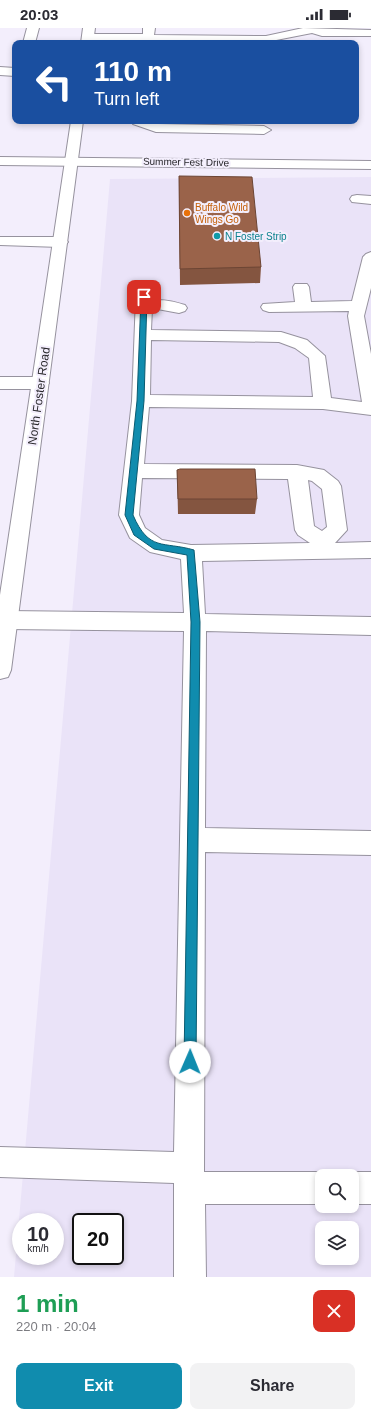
<!DOCTYPE html>
<html lang="en">
<head>
<meta charset="utf-8">
<style>
  :root { --surface:#fff; --page:#f2f2f3; --text:#2b2b33; --muted:#7c7c81; --accent:#108cae }
  body { margin:0; font-family:Arial,sans-serif; background:var(--page); color:var(--text); height:100vh; display:flex; flex-direction:column; font-size:15px; white-space:nowrap }
  * { box-sizing:border-box; margin:0 }
  p { font-size:13px; color:var(--muted) }
  .icon { flex:none; width:22px; height:22px; fill:none; stroke:currentColor; stroke-width:2; stroke-linecap:round; stroke-linejoin:round }
  .map { position:relative; height:1249px; overflow:hidden }
  .details { display:flex; flex-direction:column; background:var(--surface); flex:1 }
  .details>* { flex:none }
  .guide { position:absolute; left:12px; top:12px; width:347px; height:84px; border-radius:8px; box-shadow:0 2px 6px #0003; background:#1a4fa0; color:#fff; overflow:hidden }
  .tools { position:absolute; left:315px; top:1141px; display:grid; gap:8px }
  .tools a { display:grid; place-items:center; width:44px; height:44px; border-radius:8px; background:var(--surface); box-shadow:0 2px 6px #0003; font-size:20px }
  .speed { position:absolute; left:12px; top:1185px; display:flex; gap:8px; font-size:20px; font-weight:700; text-align:center }
  .speed>* { display:grid; place-content:center; width:52px; height:52px; border-radius:50%; background:var(--surface); box-shadow:0 2px 6px #0003; line-height:1 }
  .speed small { font-size:10px; font-weight:400 }
  .speed .limit { border:2px solid #111; border-radius:6px; background:#fff; color:#111 }
  .pin { position:absolute; display:grid; place-items:center; width:34px; height:34px; color:#fff; margin:-17px; border-radius:8px; box-shadow:0 2px 6px #0006 }
  .me { position:absolute; width:44px; margin:-22px; rotate:1deg; stroke-linejoin:round; filter:drop-shadow(0 0 3px #0008) }
  .turn { display:flex; align-items:center; gap:14px; height:84px; padding:0 16px; font-size:18px }
  .turn .icon { width:52px; height:52px; stroke-width:2.5 }
  .turn b { display:block; font-size:28px; line-height:34px }
  .round { display:grid; place-items:center; flex:none; width:42px; height:42px; border-radius:8px; background:var(--page) }
  .summary { display:flex; align-items:center; justify-content:space-between; height:68px; padding:0 16px }
  h1 { font-size:24px; font-weight:800; line-height:30px; color:#1e9e55 }
  .action { display:flex; gap:8px; margin-top:auto; padding:8px 16px }
  .action a { flex:1; height:46px; border-radius:8px; background:var(--accent); color:#fff; font-size:16px; font-weight:800; line-height:46px; text-align:center }
  .action a+a { background:var(--page); color:var(--text) }
  .status { display:flex; justify-content:space-between; align-items:center; height:28px; padding:0 20px; background:var(--surface); direction:ltr }
  .status svg { height:11px; fill:currentColor }
  .map>svg:first-child { display:block }
</style>
</head>
<body>
<div class="status"><b>20:03</b><svg viewBox="0 0 49 12"><path d="M0 12V9h3v3zM5 12V6h3v6zM10 12V3h3v9zM15 12V0h3v12zM26 1h20v11H26zM47 4h2v5h-2z"/></svg></div>
<div class="map">
<svg width="371" height="1249" viewBox="0 0 371 1249">
  <rect width="100%" height="100%" fill="#f3eefc"/>
  <path fill="#eae3f8" fill-rule="evenodd" d="M371,149V1249H14L110,151ZM322,1148H352V1178H322ZM21,1194H55V1228H21ZM81,1194H115V1228H81ZM322,1200H352V1230H322Z"/>
  <g fill="none" stroke-linecap="round" stroke-linejoin="round">
    <defs>
      <path id="minor" d="M27,0H39L35,15H23Z
        M143,0H155L154,7L266,8L303,0L371,2V8H322L312,5L266,14L88,12L82,9L88,6H143Z
        M0,39L15,40V48L0,47Z
        M132,93H150L158,96L264,98L271,102L264,106L156,104L133,96Z
        M0,129L371,133V141L0,137Z
        M357,167L371,168V176L352,174L350,171L352,168Z
        M0,209H60L65,211L68,214L65,217L60,219L0,217Z
        M371,224V260L364,288L371,326V387L323,381L149,379L144,436L297,437L324,442L338,453L341,458L347,502L335,515L371,514V530L202,533L205,586L371,589V607L206,603L205,800L371,803V827L205,824L204,1144H322L331,1148H322V1176H205L206,1249H174V1155L0,1149V1119L174,1124L184,603L7,601L0,598V586L7,583L184,585L181,531L150,524L130,510L119,487L132,373L136,269L138,266L144,264L150,266L152,269V274C161,270 175,274 185,277L187,280L185,283L179,285L152,280L151,302L281,304L307,312L325,328L331,370L362,374L348,288L349,283L269,284L263,282L261,279L263,276L295,274L293,259L295,256H307L309,259L311,274L352,273L363,229L366,226ZM151,312L279,314L295,320L309,330L313,369L150,367ZM142,450L288,451L295,502L298,507L310,515L191,517L162,512L145,500L139,487ZM308,452L312,453L322,461L327,499L322,503L314,498Z
        M0,349H40L46,351L49,355L46,359L40,361H0Z
        M352,1144H371V1176H352V1148H343Z"/>
      <path id="major" d="M83,0H95L93,15H81Z
        M71,93H83L11,642L8,649L0,651V567Z"/>
    </defs>
    <use href="#minor" stroke="#96929e" stroke-width="2"/>
    <use href="#major" stroke="#96929e" stroke-width="2"/>
    <use href="#minor" fill="#fff" fill-rule="evenodd"/>
    <use href="#major" fill="#fff" fill-rule="evenodd"/>
  </g>
  <path fill="#845540" d="M154,93H188V95H158Z
    M179,148L261,239L260,255L180,257Z
    M177,442L257,471L255,486H178Z"/>
  <path fill="#9a634a" stroke="#6c4534" d="M179,148L252,149L261,239L180,241Z
    M180,441H255L257,471H178L177,442Z"/>
  <path fill="#108cae" stroke="#0a5b71" d="M144,267L147,269L144,373L133,487C149,524 163,513 194,522L200,594L196,1034L195,1039L190,1040L186,1039L184,1034L191,594L187,527L154,521L134,507L125,487L137,373L141,269Z"/>
  <circle fill="#e8710a" stroke="#f3eefc" stroke-width="1.5" cx="187" cy="185" r="4"/>
  <circle fill="#0f9aa8" stroke="#f3eefc" stroke-width="1.5" cx="217" cy="208" r="4"/>
  <g text-anchor="middle" dominant-baseline="central" stroke-width="4" stroke-linejoin="round" paint-order="stroke">
    <g font-size="10" fill="#29282c" stroke="#f3eefc">
      <text transform="translate(186 134) rotate(1)">Summer Fest Drive</text>
    </g>
    <g font-size="10" fill="#c56008" stroke="#f3eefc" text-anchor="start">
      <text x="195" y="179">Buffalo Wild<tspan x="195" dy="12">Wings Go</tspan></text>
    </g>
    <g font-size="10" fill="#0d838f" stroke="#f3eefc" text-anchor="start">
      <text x="225" y="208">N Foster Strip</text>
    </g>
    <g font-size="12" fill="#29282c" stroke="#f3eefc">
      <text transform="translate(39 368) rotate(-82)">North Foster Road</text>
    </g>
  </g>
</svg>
<div class="tools">
<a><svg class="icon" aria-label="search" viewBox="0 0 24 24"><circle cx="10" cy="10" r="6"/><path d="M15 15l6 6"/></svg></a>
<a><svg class="icon" aria-label="layers" viewBox="0 0 24 24"><path d="M12 4l9 5-9 5-9-5zM3 14l9 5 9-5"/></svg></a>
</div>
<div class="speed"><div>10<small>km/h</small></div><div class="limit">20</div></div>
<div class="pin" style="left:144px;top:269px;background:#d93025"><svg class="icon" aria-label="arrive" viewBox="0 0 24 24"><path d="M6 21V4h12l-3 4 3 4H6"/></svg></div>
<svg class="me" style="left:190px;top:1034px" viewBox="-20 -20 40 40"><circle r="19" fill="#fff"/><path d="M0-13L10 11 0 6-10 11z" fill="#108cae"/></svg>
<div class="guide">
<div class="turn"><svg class="icon" aria-label="left" viewBox="0 0 24 24"><path d="M17 20v-9H6M10 6l-5 5 5 5"/></svg><div><b>110 m</b>Turn left</div></div>
</div>
</div>
<section class="details">
<div class="summary"><div><h1>1 min</h1><p>220 m · 20:04</p></div><a class="round" style="background:#d93025;color:#fff"><svg class="icon" aria-label="close" viewBox="0 0 24 24"><path d="M6 6l12 12M18 6L6 18"/></svg></a></div>
<div class="action"><a>Exit</a><a>Share</a></div>
</section>
</body>
</html>
